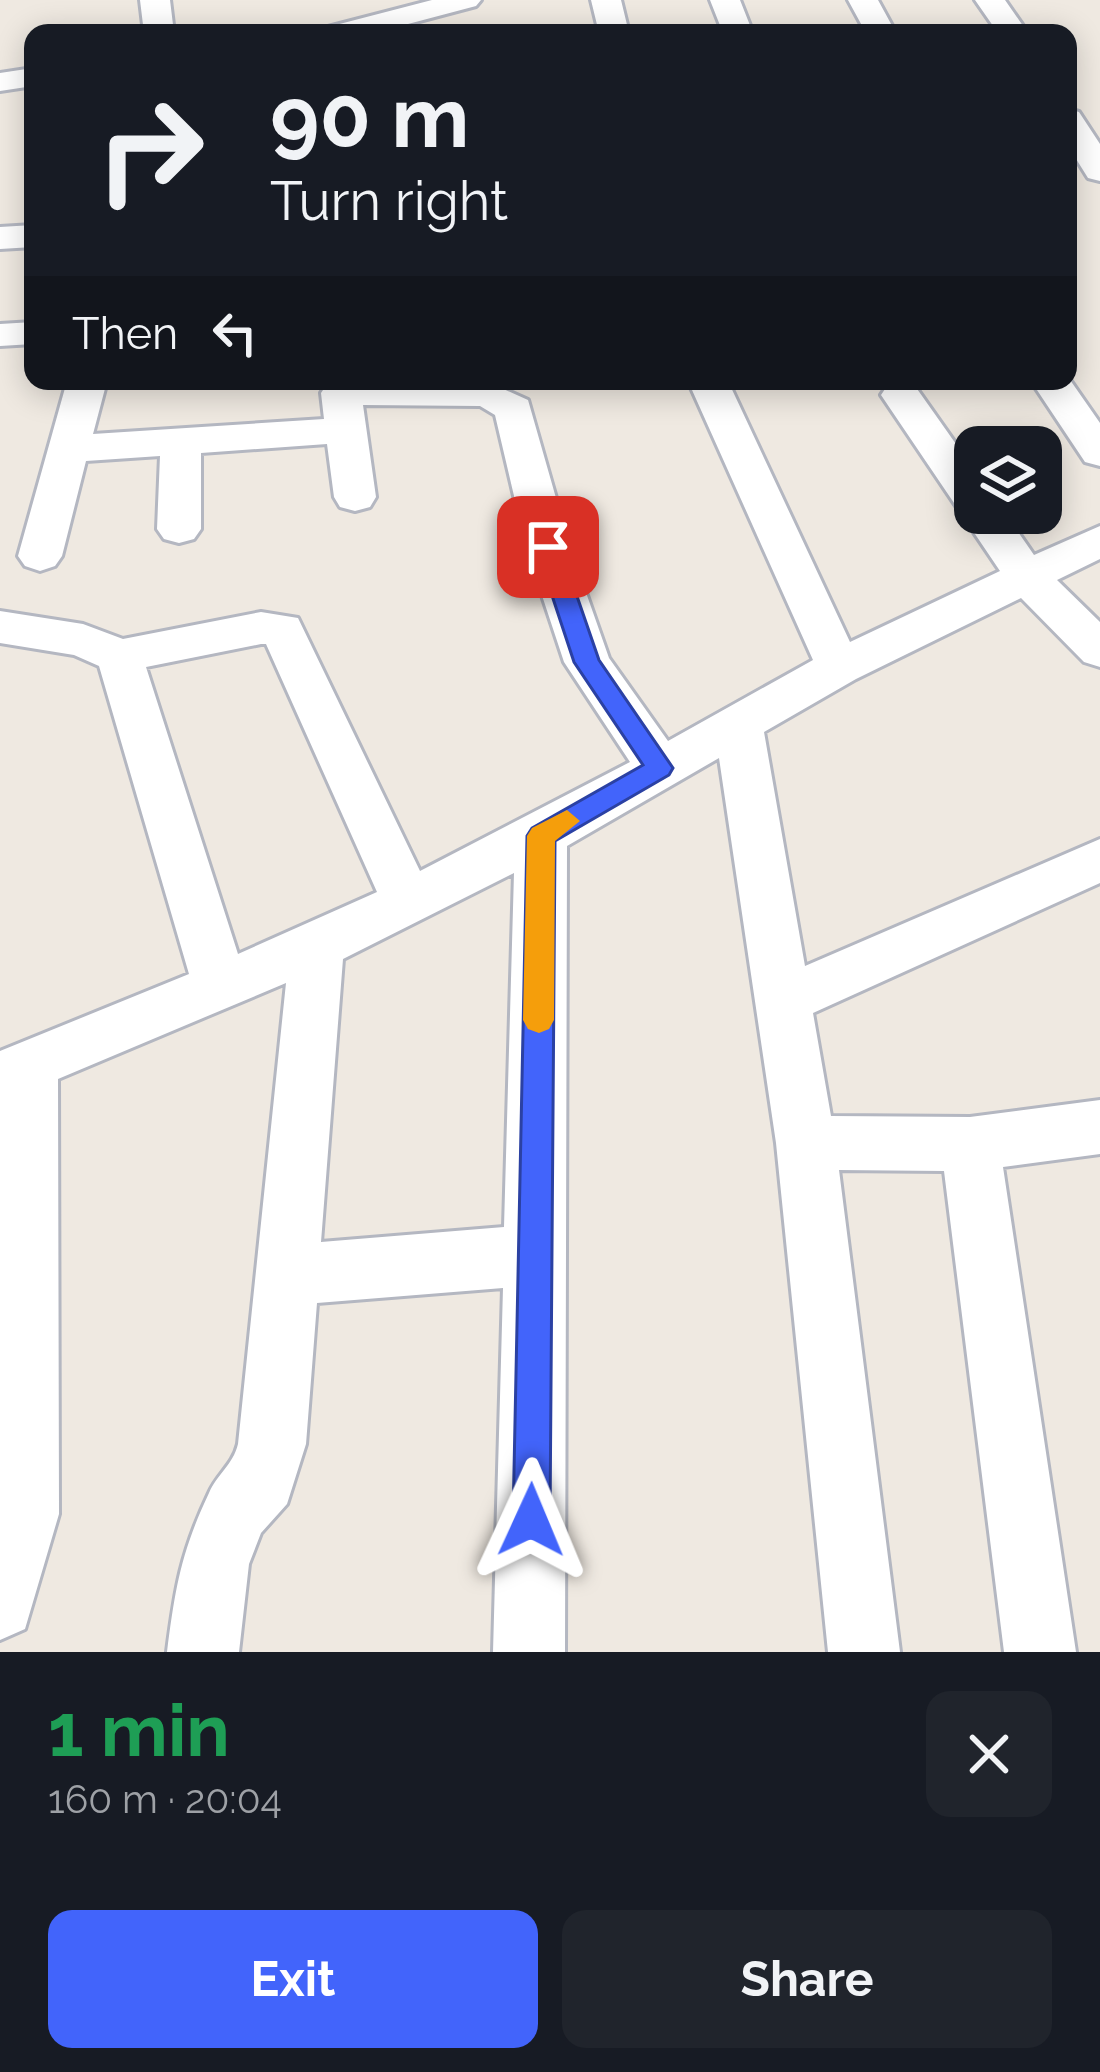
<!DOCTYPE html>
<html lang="en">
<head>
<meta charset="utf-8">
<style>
  :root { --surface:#171b24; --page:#20242c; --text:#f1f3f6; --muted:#9ea1a6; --accent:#4264fb }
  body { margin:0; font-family:Raleway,sans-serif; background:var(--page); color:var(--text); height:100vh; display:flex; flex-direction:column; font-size:45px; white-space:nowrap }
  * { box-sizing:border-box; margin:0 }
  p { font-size:39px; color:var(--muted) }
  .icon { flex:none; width:66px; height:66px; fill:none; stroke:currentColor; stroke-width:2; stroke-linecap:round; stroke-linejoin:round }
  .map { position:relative; height:1652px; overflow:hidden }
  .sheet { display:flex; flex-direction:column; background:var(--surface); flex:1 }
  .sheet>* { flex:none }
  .top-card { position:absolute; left:24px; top:24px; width:1053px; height:366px; border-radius:24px; box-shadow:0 6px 30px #0003; background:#171b24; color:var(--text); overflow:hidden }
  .controls { position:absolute; left:954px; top:426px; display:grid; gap:24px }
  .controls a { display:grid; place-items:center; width:108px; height:108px; border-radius:24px; background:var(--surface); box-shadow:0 6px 30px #0003; font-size:60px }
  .pin { position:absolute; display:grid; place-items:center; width:102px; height:102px; color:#fff; margin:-51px; border-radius:24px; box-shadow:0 6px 18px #0006 }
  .me { position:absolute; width:132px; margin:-66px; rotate:1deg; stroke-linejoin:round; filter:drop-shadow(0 0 9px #0008) }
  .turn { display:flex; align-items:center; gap:42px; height:252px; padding:0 48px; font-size:54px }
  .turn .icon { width:156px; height:156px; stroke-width:2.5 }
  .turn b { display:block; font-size:84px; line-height:102px }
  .then { display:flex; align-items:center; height:114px; padding:0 48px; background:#0003; gap:24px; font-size:45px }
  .round { display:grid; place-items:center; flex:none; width:126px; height:126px; border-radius:24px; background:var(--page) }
  .overview { display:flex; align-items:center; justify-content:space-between; height:204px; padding:0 48px }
  h1 { font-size:72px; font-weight:700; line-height:90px; color:#1e9e55 }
  .action { display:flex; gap:24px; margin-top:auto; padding:24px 48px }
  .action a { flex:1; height:138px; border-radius:24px; background:var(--accent); color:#fff; font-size:48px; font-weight:700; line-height:138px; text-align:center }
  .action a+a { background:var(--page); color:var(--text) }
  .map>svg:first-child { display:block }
</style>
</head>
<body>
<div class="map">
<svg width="1100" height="1652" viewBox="0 0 1100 1652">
  <rect width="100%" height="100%" fill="#efe9e1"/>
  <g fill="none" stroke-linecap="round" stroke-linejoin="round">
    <defs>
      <path id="minor" d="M140,0H170L174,33H144Z
        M432,0H481L476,6L374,33H324L328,27Z
        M591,0H621L629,33H599Z
        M710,0H740L753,33H723Z
        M848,0H878L896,33H866Z
        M975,0H1005L1028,33H998Z
        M33,68V86L0,91V73Z
        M1068,109L1079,112L1100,144V181L1088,178L1068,146Z
        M33,225V247L0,249V227Z
        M33,322V344L0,346V324Z
        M1068,377L1100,423V466L1085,462L1031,381H1068Z
        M67,381H107L93,434L324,419L321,393L327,384L341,381L488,382L528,400L570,547L609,658L668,741L813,660L688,381H728L850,642L1000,571L881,395L887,386H915L975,471V513H1005L1034,555L1100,526V559L1057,580L1100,622V667L1084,662L1021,598L856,679L764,732L805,966L1100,839V883L813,1013L831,1116L970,1117L1100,1100V1154L1003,1167L1076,1652H1004L944,1171L839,1170L900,1652H828L776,1143L719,758L567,846L565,1652H493L503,1288L317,1303L306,1444L287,1504L261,1533L249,1564L239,1652H167C175,1589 181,1552 209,1493C217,1474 233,1465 238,1444L286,983L58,1079L59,1514L25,1629L0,1640V1051L189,974L99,666L74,655L0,643V611L83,624L123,639L261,612L298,618L420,871L630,762L564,662L526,547L495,415L480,406L363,405L376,497L370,507L355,511L340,507L334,497L327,444L201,453V529L194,539L179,543L164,539L157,529L160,456L86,461L62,556L55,566L40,571L25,566L18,556ZM261,644H266L377,892L238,954L146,667ZM514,873L504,1227L321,1242L343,959Z"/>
    </defs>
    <use href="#minor" stroke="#b4b7c1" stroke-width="6"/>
    <use href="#minor" fill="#fff" fill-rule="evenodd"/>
  </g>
  <path fill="#4264fb" stroke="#2b41a3" stroke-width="3" d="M548,539L560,547L599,660L673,768L669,775L555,841L550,1520L544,1533L531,1538L518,1533L513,1520L527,836L532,828L643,765L574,662L536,547Z"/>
  <path fill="#f59e0b" d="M567,810L580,821L555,841L554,1020L549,1029L539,1033L528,1029L523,1020L527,836L532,828Z"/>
</svg>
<div class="controls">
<a><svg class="icon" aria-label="layers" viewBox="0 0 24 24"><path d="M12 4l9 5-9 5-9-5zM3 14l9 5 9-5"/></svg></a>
</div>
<div class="pin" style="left:548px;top:547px;background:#d93025"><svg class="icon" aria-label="arrive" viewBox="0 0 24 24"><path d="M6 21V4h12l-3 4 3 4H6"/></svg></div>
<svg class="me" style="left:531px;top:1520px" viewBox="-20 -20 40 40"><path d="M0-17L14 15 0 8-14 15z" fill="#4264fb" stroke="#fff" stroke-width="4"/></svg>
<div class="top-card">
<div class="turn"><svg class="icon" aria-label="right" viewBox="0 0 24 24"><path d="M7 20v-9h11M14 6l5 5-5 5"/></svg><div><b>90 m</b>Turn right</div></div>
<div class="then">Then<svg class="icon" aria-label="left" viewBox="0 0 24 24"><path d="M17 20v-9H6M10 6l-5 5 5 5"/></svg></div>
</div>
</div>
<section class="sheet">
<div class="overview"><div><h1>1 min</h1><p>160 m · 20:04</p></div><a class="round"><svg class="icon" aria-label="close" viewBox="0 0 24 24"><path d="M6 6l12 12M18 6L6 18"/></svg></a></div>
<div class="action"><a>Exit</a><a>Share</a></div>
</section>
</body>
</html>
